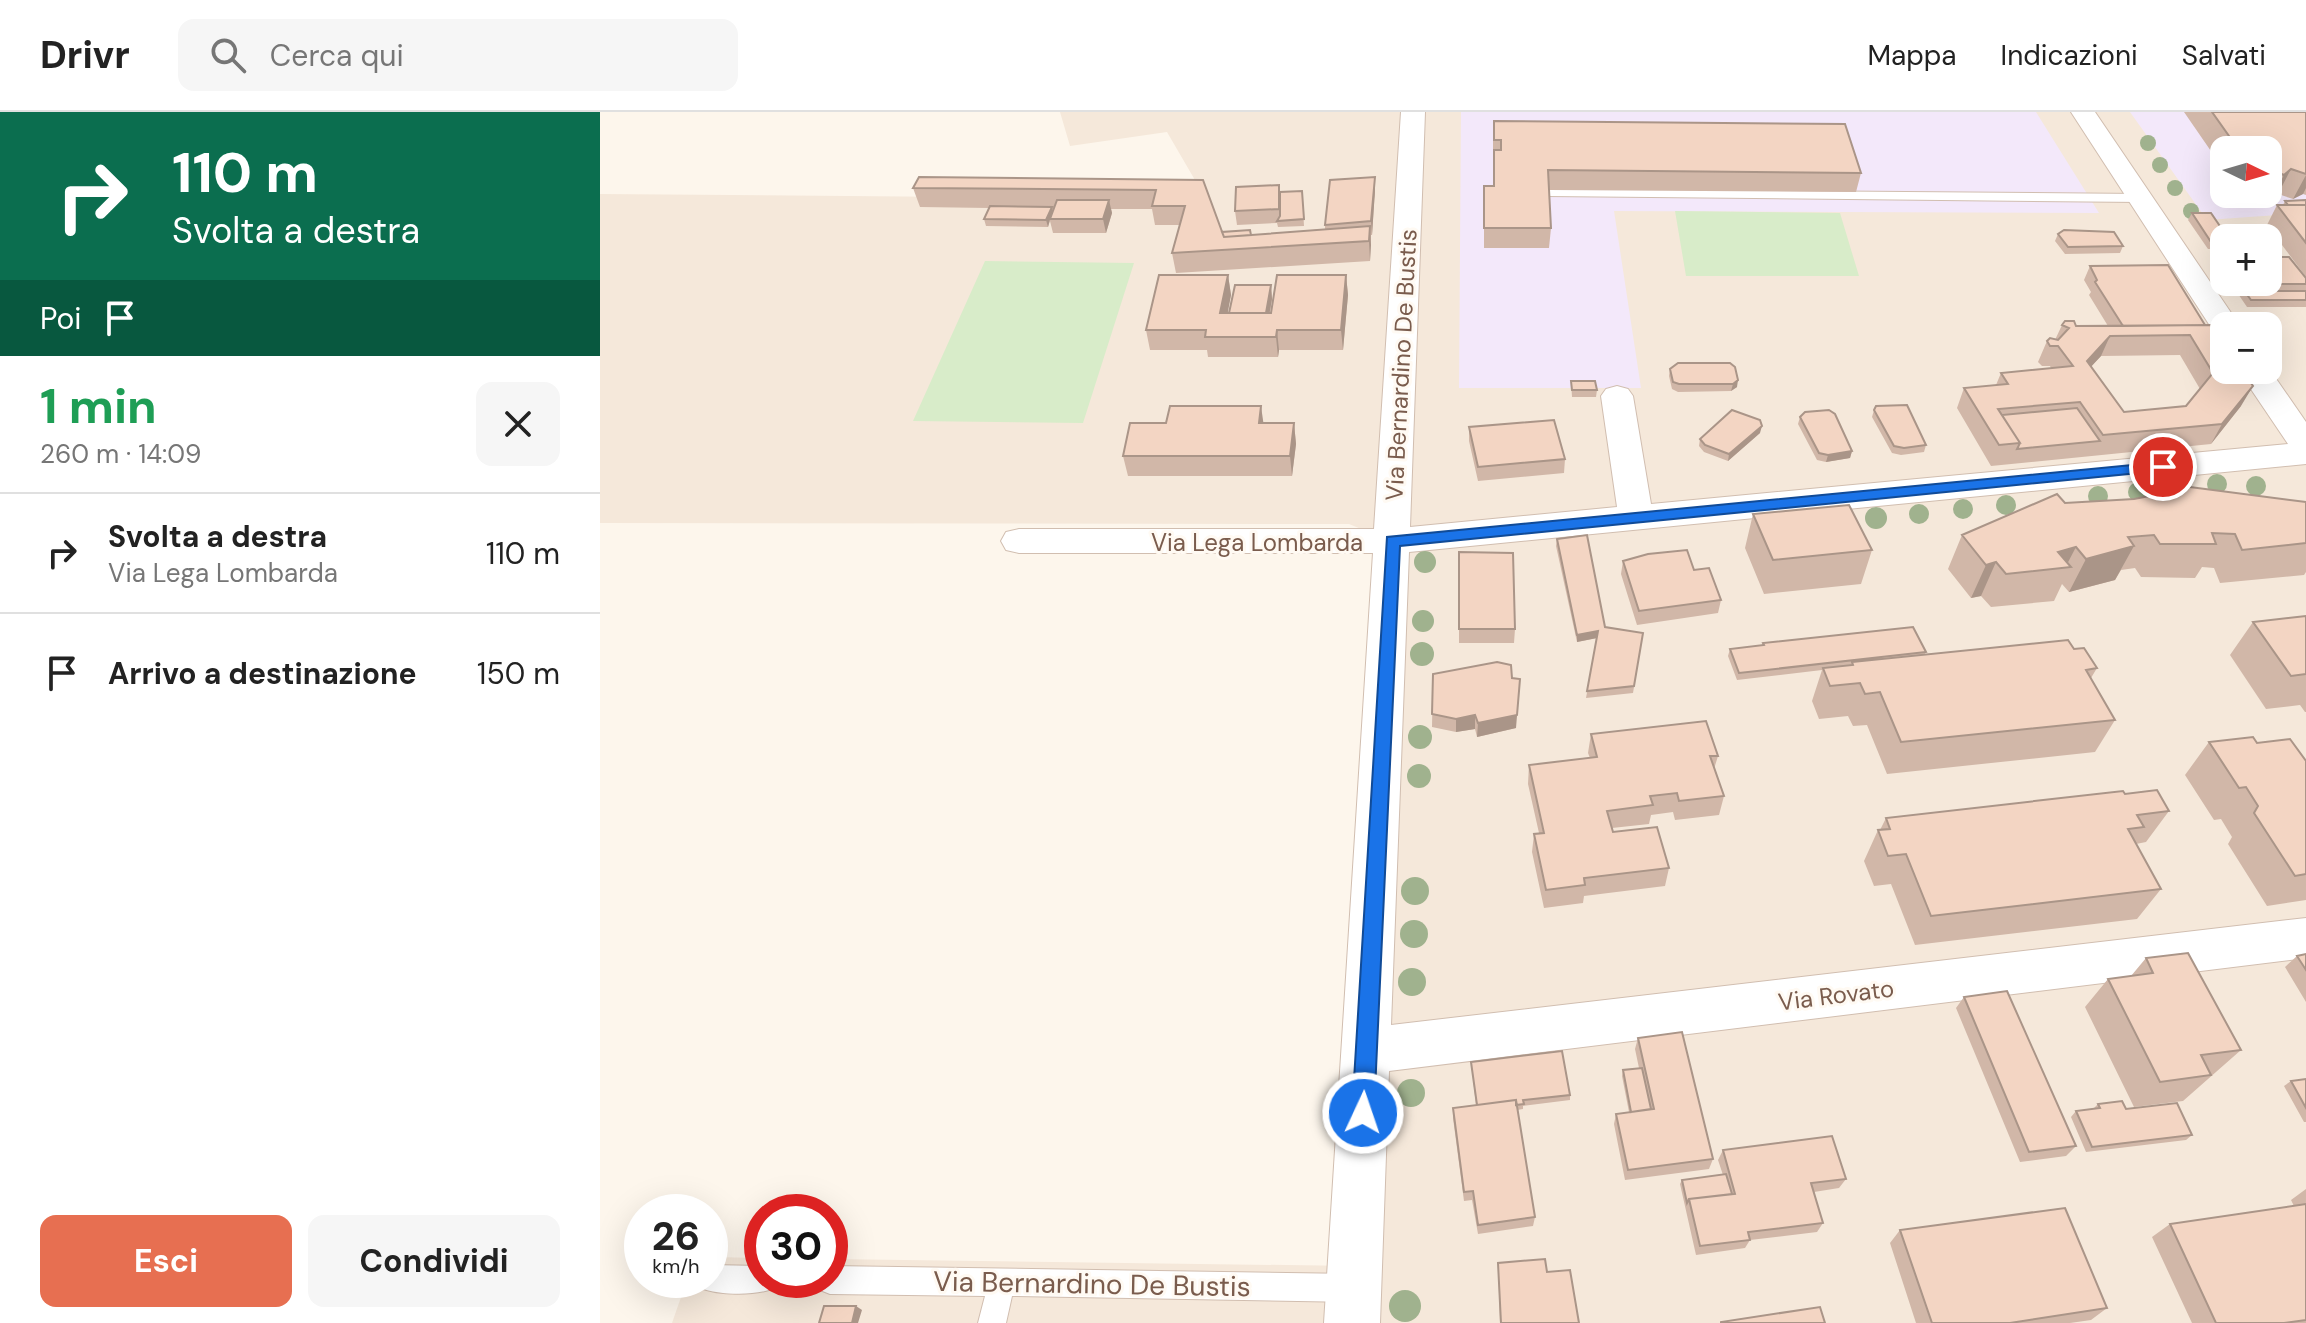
<!DOCTYPE html>
<html lang="it">
<head>
<meta charset="utf-8">
<style>
  :root { --surface:#fff; --page:#f6f6f6; --text:#222; --muted:#767676; --line:#e0e0e0; --accent:#e76f51 }
  body { margin:0; font-family:"DM Sans",sans-serif; background:var(--page); color:var(--text); height:100vh; display:flex; flex-direction:column; font-size:30px; white-space:nowrap }
  * { box-sizing:border-box; margin:0 }
  p { font-size:26px; color:var(--muted) }
  .icon { flex:none; width:44px; height:44px; fill:none; stroke:currentColor; stroke-width:2; stroke-linecap:round; stroke-linejoin:round }
  .map { position:relative; flex:1; overflow:hidden }
  .side { display:flex; flex-direction:column; background:var(--surface); width:600px }
  .side>* { flex:none }
  .banner { background:#0b6e4f; color:#fff; overflow:hidden }
  .needle { width:52px; rotate:95deg }
  .controls { position:absolute; left:1610px; top:24px; display:grid; gap:16px }
  .controls a { display:grid; place-items:center; width:72px; height:72px; border-radius:16px; background:var(--surface); box-shadow:0 8px 32px #0002; font-size:40px }
  .speed { position:absolute; left:24px; top:1082px; display:flex; gap:16px; font-size:40px; font-weight:700; text-align:center }
  .speed>* { display:grid; place-content:center; width:104px; height:104px; border-radius:50%; background:var(--surface); box-shadow:0 8px 32px #0002; line-height:1 }
  .speed small { font-size:20px; font-weight:400 }
  .speed .limit { border:12px solid #d22; background:#fff; color:#111 }
  .pin { position:absolute; display:grid; place-items:center; width:68px; height:68px; color:#fff; margin:-34px; border:4px solid #fff; border-radius:50%; box-shadow:0 2px 8px #0007 }
  .me { position:absolute; width:88px; margin:-44px; rotate:3deg; stroke-linejoin:round; filter:drop-shadow(0 0 6px #0008) }
  .turn { display:flex; align-items:center; gap:28px; height:168px; padding:0 40px; font-size:36px }
  .turn .icon { width:104px; height:104px; stroke-width:2.5 }
  .turn b { display:block; font-size:56px; line-height:68px }
  .then { display:flex; align-items:center; height:76px; padding:0 40px; background:#0003; gap:16px; font-size:30px }
  .round { display:grid; place-items:center; flex:none; width:84px; height:84px; border-radius:16px; background:var(--page) }
  .summary { display:flex; align-items:center; justify-content:space-between; height:136px; padding:0 40px }
  h1 { font-size:48px; font-weight:700; line-height:60px; color:#1e9e55 }
  .button { display:flex; gap:16px; margin-top:auto; padding:16px 40px }
  .button a { flex:1; height:92px; border-radius:16px; background:var(--accent); color:#fff; font-size:32px; font-weight:700; line-height:92px; text-align:center }
  .button a+a { background:var(--page); color:var(--text) }
  ul { padding:0; list-style:none }
  li { display:flex; align-items:center; gap:24px; height:120px; padding:0 40px; border-top:2px solid var(--line) }
  li div { flex:1 }
  li b { display:block; font-size:30px }
  li em { font-style:normal }
  header { display:flex; align-items:center; gap:48px; box-sizing:border-box; height:112px; padding:0 40px; background:var(--surface); border-bottom:2px solid var(--line) }
  header strong { font-size:38px }
  nav { display:flex; gap:44px; margin-inline-start:auto; font-size:28px }
  .search { width:560px; height:72px; background:var(--page); display:flex; align-items:center; gap:20px; box-sizing:border-box; padding:0 28px; border-radius:16px; color:var(--muted); font-size:30px }
  main { display:flex; flex:1; min-height:0 }
  .map>svg:first-child { display:block }
</style>
</head>
<body>
<header>
<strong>Drivr</strong>
<div class="search"><svg class="icon" aria-label="search" viewBox="0 0 24 24"><circle cx="10" cy="10" r="6"/><path d="M15 15l6 6"/></svg>Cerca qui</div>
<nav><a>Mappa</a><a>Indicazioni</a><a>Salvati</a></nav>
</header>
<main>
<section class="side">
<div class="banner">
<div class="turn"><svg class="icon" aria-label="right" viewBox="0 0 24 24"><path d="M7 20v-9h11M14 6l5 5-5 5"/></svg><div><b>110 m</b>Svolta a destra</div></div>
<div class="then">Poi<svg class="icon" aria-label="arrive" viewBox="0 0 24 24"><path d="M6 21V4h12l-3 4 3 4H6"/></svg></div>
</div>
<div class="summary"><div><h1>1 min</h1><p>260 m · 14:09</p></div><a class="round"><svg class="icon" aria-label="close" viewBox="0 0 24 24"><path d="M6 6l12 12M18 6L6 18"/></svg></a></div>
<ul>
<li><svg class="icon" aria-label="right" viewBox="0 0 24 24"><path d="M7 20v-9h11M14 6l5 5-5 5"/></svg><div><b>Svolta a destra</b><p>Via Lega Lombarda</p></div><em>110 m</em></li>
<li><svg class="icon" aria-label="arrive" viewBox="0 0 24 24"><path d="M6 21V4h12l-3 4 3 4H6"/></svg><div><b>Arrivo a destinazione</b></div><em>150 m</em></li>
</ul>
<div class="button"><a>Esci</a><a>Condividi</a></div>
</section>
<div class="map">
<svg width="1706" height="1211" viewBox="0 0 1706 1211">
  <rect width="100%" height="100%" fill="#fdf6ec"/>
  <path fill="#f5e8da" fill-rule="evenodd" d="M460,0H1706V1211H72L87,1168H110V1145L162,1146V1168H230V1147L755,1154L793,430L749,412L0,411V82L606,87L567,20L470,34ZM1624,38H1668V82H1624ZM1624,126H1668V170H1624ZM1624,214H1668V258H1624Z"/>
  <path fill="#f3e8fa" fill-rule="evenodd" d="M861,0H1436L1499,101L1014,99L1041,276H859Z
    M1530,0H1706V101L1607,108ZM1624,38H1668V82H1624Z"/>
  <path fill="#d8ecc9" d="M1075,99L1240,101L1259,164H1086Z
    M385,149L534,151L483,311L313,309Z"/>
  <g fill="none" stroke-linecap="round" stroke-linejoin="round">
    <defs>
      <path id="lane" d="M952,77L1541,82L1548,86L1541,90L947,84L945,81Z
        M110,1153L162,1154V1168H175L172,1177C153,1184 119,1183 100,1176L97,1168H110Z
        M230,1154L754,1162L764,1166L768,1176L764,1186L754,1190L412,1184L406,1211H378L385,1184L230,1182L220,1178L216,1168H230Z"/>
      <path id="street" d="M801,0H825L810,415L1017,395L1001,284L1006,277L1017,274L1028,277L1033,284L1051,392L1688,332L1638,258H1668V255L1706,310V352L809,440L791,913L1706,806V846L789,959L780,1211H724L773,441H419L406,438L401,429L406,420L419,417H774Z
        M1471,0H1495L1640,214H1624V223L1614,220Z"/>
    </defs>
    <use href="#lane" stroke="#d1beb0" stroke-width="2"/>
    <use href="#street" stroke="#d1beb0" stroke-width="2"/>
    <use href="#lane" fill="#fff" fill-rule="evenodd"/>
    <use href="#street" fill="#fff" fill-rule="evenodd"/>
  </g>
  <g fill="#a0b28e">
    <circle cx="1548" cy="31" r="8"/>
    <circle cx="1560" cy="53" r="8"/>
    <circle cx="1575" cy="76" r="8"/>
    <circle cx="1591" cy="99" r="8"/>
    <circle cx="1617" cy="372" r="10"/>
    <circle cx="1656" cy="374" r="10"/>
    <circle cx="1538" cy="380" r="10"/>
    <circle cx="1498" cy="384" r="10"/>
    <circle cx="1406" cy="393" r="10"/>
    <circle cx="1363" cy="397" r="10"/>
    <circle cx="1319" cy="402" r="10"/>
    <circle cx="1276" cy="406" r="11"/>
    <circle cx="825" cy="450" r="11"/>
    <circle cx="823" cy="509" r="11"/>
    <circle cx="822" cy="542" r="12"/>
    <circle cx="820" cy="625" r="12"/>
    <circle cx="819" cy="664" r="12"/>
    <circle cx="815" cy="779" r="14"/>
    <circle cx="814" cy="822" r="14"/>
    <circle cx="812" cy="870" r="14"/>
    <circle cx="811" cy="981" r="14"/>
    <circle cx="805" cy="1194" r="16"/>
  </g>
  <path fill="#d1b7a8" fill-rule="evenodd" d="M1584,0H1706V83L1703,82L1693,87L1678,82L1671,88L1659,82H1668V38H1624V58Z
    M893,18L1261,61L1256,80L949,78L951,116L949,136H884V74H893Z
    M603,68L622,121L651,123L725,117V113L775,78L772,123H771L770,149L576,161L572,141L580,113H555L552,97H511L512,101L506,121H453L450,109L448,115L386,114L384,107L389,96L320,95L313,76Z
    M702,79L704,114L678,115L677,111L637,113L635,99L680,80Z
    M1706,88V165L1667,113L1677,93H1683L1685,89Z
    M1592,101L1624,126V137H1608L1588,108Z
    M1458,122L1523,134L1520,141L1465,142L1455,129Z
    M1668,145L1706,166V195H1647L1630,170H1668Z
    M1568,153L1641,294L1611,332L1391,354L1357,296L1364,276L1396,273L1401,261L1451,256L1450,254H1442L1438,250L1447,229L1455,228L1462,213L1476,214H1508L1489,183L1491,180L1484,168L1490,154ZM1580,243L1600,277L1586,294L1524,300L1491,254L1501,244Z
    M628,163L631,183L627,201H629L671,173L672,187L670,201L746,163L748,183L743,238H679L678,245H608L607,238H550L546,218Z
    M1130,251L1137,275L1131,279L1078,280L1072,277L1069,264L1070,257Z
    M971,269L997,278L996,285H972Z
    M1274,298L1326,333L1324,340L1301,343L1292,341L1272,305Z
    M1200,305L1252,339L1250,346L1226,350L1217,348L1198,312Z
    M663,311H694L696,332L692,364H528L523,344Z
    M869,315L965,347L964,361L878,369L869,329Z
    M1160,321L1128,349L1104,340L1099,334L1100,327Z
    M1559,371L1706,390V460L1704,463L1620,471L1614,456L1602,455L1595,466L1541,465L1535,456L1521,458L1515,468L1469,480L1462,472L1454,489L1391,495L1381,484L1371,486L1348,457L1362,423L1465,391L1534,387L1552,384Z
    M1153,402L1272,438L1261,472L1164,482L1145,436Z
    M957,427L1005,515L1043,521L1033,581L986,586L997,526L977,530L956,434Z
    M859,440L915,517L914,531H859Z
    M1023,449L1094,458L1121,488L1118,501L1037,513L1021,462Z
    M1706,504V600H1705L1700,593L1666,597L1630,543L1653,510Z
    M1163,531L1326,540L1325,542L1474,537L1497,556L1491,566L1515,608L1495,640L1287,662L1267,613L1253,614L1248,604L1219,607L1212,589L1222,558L1137,568L1128,544L1130,537L1162,534Z
    M833,562L916,616L877,625L875,617L856,620L832,615Z
    M991,622L1118,644L1114,657L1124,684L1119,703L1075,708L1073,700L1051,703L1049,712L1012,716L1013,720L1069,756L1065,774L984,784L983,791L944,796L932,740L934,722L939,721L928,672L929,653L990,646L988,641Z
    M1609,630L1657,631L1706,649V788L1667,794L1628,732L1632,725L1621,707L1614,708L1585,663Z
    M1525,682L1569,699L1546,730L1536,732L1561,777L1537,807L1315,833L1291,772L1274,774L1264,749L1278,718H1280L1286,706Z
    M1706,842V890L1685,855L1697,844Z
    M1546,846L1641,938L1583,989L1534,995L1485,895L1508,867L1531,864Z
    M1364,885L1476,1034L1466,1044L1420,1050L1356,896Z
    M1038,926L1113,1047L1109,1057L1025,1068L1014,1012L1016,1002L1029,1000L1022,964L1023,958L1039,956L1035,937Z
    M871,950L970,983V988L923,994V997L917,998L935,1105L933,1114L878,1122L872,1088L864,1089L853,1006V996L876,993Z
    M1706,967V1010H1704L1684,974L1691,969Z
    M1498,992L1526,997L1592,1023L1586,1028L1486,1040L1471,1005L1476,999L1493,997Z
    M1123,1038L1246,1067L1239,1076L1214,1080L1223,1111L1217,1120L1150,1128L1145,1136L1096,1143L1080,1072L1082,1068L1123,1063L1118,1048Z
    M1706,1077V1211H1592L1552,1125L1570,1112L1694,1094L1691,1088Z
    M1300,1118L1507,1196L1491,1208L1470,1211H1316L1290,1131Z
    M898,1151L947,1160L979,1211H900Z"/>
  <path fill="#aa9588" d="M1691,57L1678,82L1671,88L1684,63Z
    M1706,63V76L1703,82L1693,87Z
    M775,65V78L772,123L771,109Z
    M1646,82H1657L1644,86Z
    M509,88L512,101L506,121L503,107Z
    M452,95L453,101L450,107L448,115L446,108Z
    M770,114L771,133L770,149L769,129Z
    M628,163L631,183L624,221L620,201Z
    M746,163L748,183L743,238L741,218Z
    M671,173L672,187L666,221L665,207Z
    M677,218L679,238L678,245L676,225Z
    M1510,224L1501,244L1478,269L1487,249Z
    M1138,268L1137,275L1131,279L1133,272Z
    M1653,274L1641,294L1611,332L1622,312Z
    M661,294L664,315L659,311Z
    M694,311L696,332L692,364L690,344Z
    M1162,314L1160,321L1128,349L1129,342Z
    M1252,339L1250,346L1226,350L1228,343Z
    M1534,434L1515,468L1469,480L1486,447Z
    M1476,435L1465,456L1458,440Z
    M1396,450L1381,484L1371,486L1386,453Z
    M998,519L997,526L977,530V523Z
    M920,567L916,616L877,625L878,611Z
    M875,603V617L856,620V607Z
    M256,1194L262,1198L258,1211H252Z"/>
  <path fill="#f3d5c3" stroke="#aa9588" stroke-width="2" fill-rule="evenodd" d="M1612,0H1706V62L1691,57L1684,63L1670,57L1668,58V38H1639Z
    M894,9L1245,12L1261,61L948,58L951,116H884V74H894V38H901V28H894Z
    M319,65L603,68L624,125L770,114L769,129L572,141L585,94H552L556,78L313,76Z
    M775,65L771,109L725,113L730,68Z
    M679,73V97L635,99L636,75Z
    M702,79L704,107L677,109L680,104V80Z
    M457,88H509L503,107H450Z
    M1706,88V93H1688L1685,89Z
    M1677,93H1706V131Z
    M390,94L452,95L446,108L384,107Z
    M1592,101H1611L1628,126H1624V130H1611Z
    M650,118L651,123L624,125L622,120Z
    M1464,118L1514,120L1523,134L1468,135L1458,122Z
    M1668,145H1689L1706,166V172H1671L1668,168Z
    M1568,153L1605,213L1523,214L1495,170L1497,168L1490,154Z
    M559,163H628L620,201H671L677,163H746L741,218H677L676,225H605L606,218H546Z
    M1638,170H1661L1667,179H1706V188H1651Z
    M635,173H671L666,201H629Z
    M1465,209H1474L1476,214L1613,213L1624,230V258H1642L1653,274L1622,312L1503,323L1480,290L1398,297L1420,331L1399,333L1364,276L1408,272L1401,261L1473,254L1458,234H1450L1447,229L1450,226L1458,228L1469,216L1462,213ZM1590,223L1613,261L1586,294L1524,300L1487,249L1510,224Z
    M1078,251H1130L1135,255L1138,268L1133,272H1079L1073,270L1070,257Z
    M971,269H995L997,278H972Z
    M1307,293L1326,333L1304,336L1294,334L1274,298L1276,294Z
    M570,294H661L659,311H694L690,344H523L530,311H566Z
    M1477,296L1500,329L1417,337L1420,331L1402,303Z
    M1132,298L1160,308L1162,314L1129,342L1105,333L1100,327Z
    M1229,298L1235,302L1252,339L1228,343L1219,341L1200,305L1205,300Z
    M954,308L965,347L878,355L869,315Z
    M1559,371L1706,390V431L1642,438L1635,422L1612,421L1616,432H1560L1554,423L1528,425L1534,434L1486,447L1476,435L1458,440L1471,455L1406,462L1396,450L1386,453L1362,423L1457,382L1465,391L1534,387L1565,381Z
    M1249,393L1272,438L1173,448L1153,402Z
    M987,423L1005,515L1043,521L1034,574L987,579L998,519L977,523L957,427Z
    M1087,438L1094,458L1109,456L1121,488L1039,499L1023,449L1048,442Z
    M859,440L913,441L915,517H859Z
    M1706,504V562L1691,564L1653,510Z
    M1313,515L1326,540L1139,561L1130,537L1164,533L1163,531Z
    M1468,528L1474,537L1484,536L1497,556L1486,558L1515,608L1301,630L1280,580L1265,582L1260,571L1230,574L1223,556L1253,553L1252,550Z
    M897,550L911,553L912,566L920,567L917,603L878,611L875,603L856,607L832,602L833,562Z
    M1106,609L1118,644H1110L1124,684L1079,689L1077,681L1050,684L1053,693L1007,699L1013,720L1057,715L1069,756L984,766L985,773L946,778L934,722L944,721L929,653L997,645L991,622Z
    M1653,625L1657,631L1690,627L1706,649V762L1695,764L1654,701L1658,694L1646,675L1639,676L1609,630Z
    M1557,678L1569,699L1537,703L1544,715L1528,717L1561,777L1331,804L1306,742L1288,744L1278,718L1290,717L1286,706L1523,679L1525,682Z
    M1588,841L1641,938L1601,943L1611,963L1560,970L1508,867L1553,861L1546,846Z
    M1706,842V858L1697,844Z
    M1407,879L1476,1034L1429,1040L1364,885Z
    M1082,920L1113,1047L1028,1058L1016,1002L1054,997L1038,926Z
    M962,939L970,983L923,988L924,992L916,993V988L877,993L871,950Z
    M1042,956L1051,997L1031,1000L1023,958Z
    M1706,967V996L1691,969Z
    M916,988L935,1105L878,1113L873,1079L864,1080L853,996Z
    M1522,989L1526,997L1577,991L1592,1023L1492,1035L1476,999L1500,996L1498,992Z
    M1232,1024L1246,1067L1211,1071L1223,1111L1148,1120L1150,1128L1100,1134L1089,1087L1135,1082L1123,1038Z
    M1126,1062L1132,1082L1089,1087L1087,1091L1082,1068Z
    M1706,1092V1208L1684,1211H1616L1570,1112Z
    M1465,1096L1507,1196L1410,1211H1332L1300,1118Z
    M945,1147L947,1160L970,1158L979,1211H901L898,1151Z
    M224,1194H256L252,1211H219Z
    M1220,1195L1225,1211H1121V1210Z"/>
  <path fill="#1a73e8" stroke="#114b97" stroke-width="2" d="M1563,350L1569,351V358L800,434L774,1001L771,1008L763,1012L755,1008L752,1001L787,425Z"/>
  <g text-anchor="middle" dominant-baseline="central" stroke-width="6" stroke-linejoin="round" paint-order="stroke">
    <g font-size="24" fill="#7a5c4d" stroke="#fffaf3">
      <text transform="translate(801 253) rotate(-87)">Via Bernardino De Bustis</text>
      <text x="657" y="430">Via Lega Lombarda</text>
      <text transform="translate(1236 883) rotate(-7)">Via Rovato</text>
    </g>
    <g font-size="28" fill="#7a5c4d" stroke="#fffaf3">
      <text transform="translate(492 1172) rotate(1)">Via Bernardino De Bustis</text>
    </g>
  </g>
</svg>
<div class="controls">
<a><svg class="needle" viewBox="-14 -14 28 28"><path d="M0-13l5 13h-10z" fill="#e53935"/><path d="M0 13l5-13h-10z" fill="#767676"/></svg></a>
<a>+</a>
<a>−</a>
</div>
<div class="speed"><div>26<small>km/h</small></div><div class="limit">30</div></div>
<div class="pin" style="left:1563px;top:355px;background:#d93025"><svg class="icon" aria-label="arrive" viewBox="0 0 24 24"><path d="M6 21V4h12l-3 4 3 4H6"/></svg></div>
<svg class="me" style="left:763px;top:1001px" viewBox="-20 -20 40 40"><circle r="17" fill="#1a73e8" stroke="#fff" stroke-width="3"/><path d="M0-11L8 9 0 5-8 9z" fill="#fff"/></svg>
</div>
</main>
</body>
</html>
